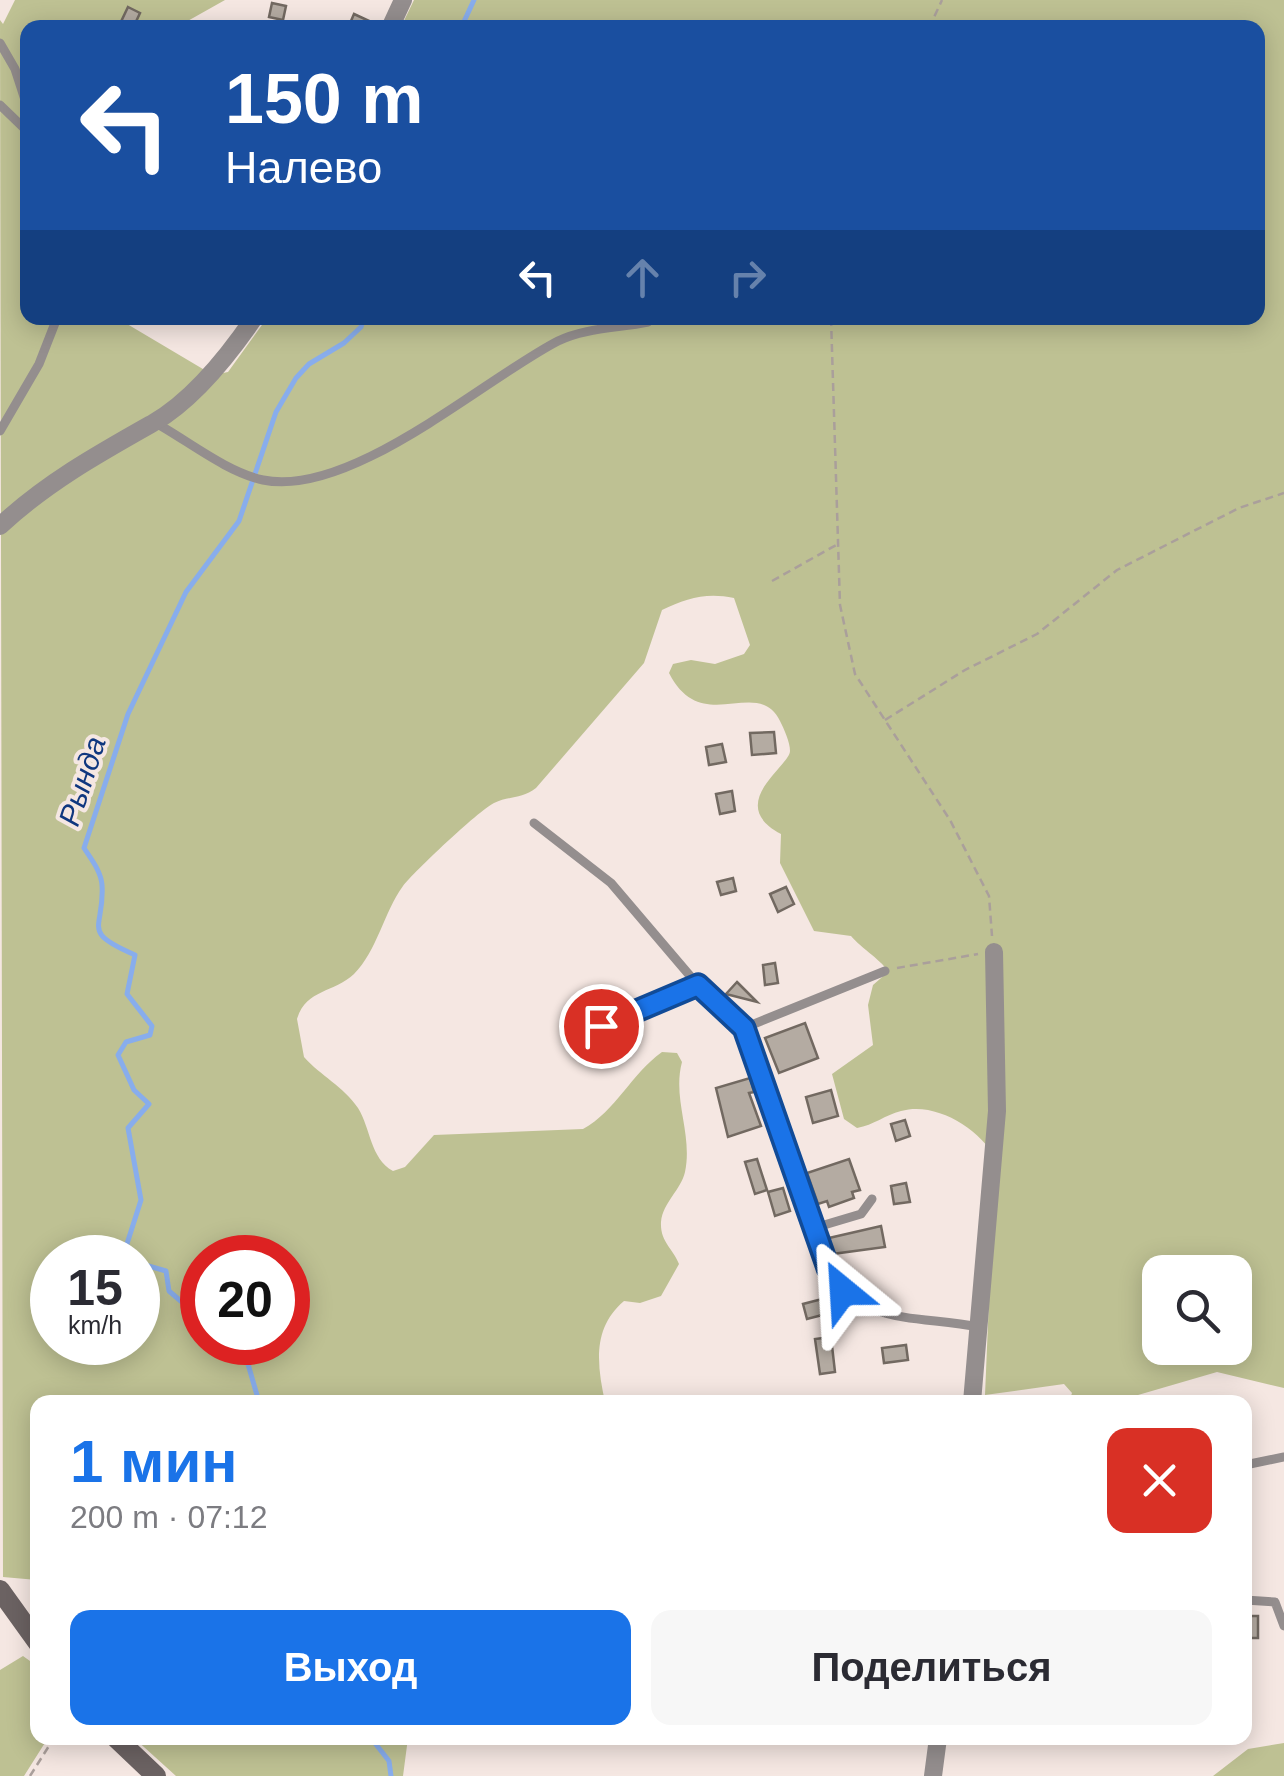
<!DOCTYPE html>
<html lang="ru">
<head>
<meta charset="utf-8">
<style>
  :root { --surface:#fff; --page:#f7f7f7; --text:#2b2b33; --muted:#7c7c81; --accent:#1a73e8 }
  body { margin:0; font-family:Arial,sans-serif; background:var(--page); color:var(--text); height:100vh; display:flex; flex-direction:column; font-size:38px; white-space:nowrap }
  * { box-sizing:border-box; margin:0 }
  p { font-size:32px; color:var(--muted) }
  .icon { flex:none; width:55px; height:55px; fill:none; stroke:currentColor; stroke-width:2; stroke-linecap:round; stroke-linejoin:round }
  .map { position:relative; flex:1; overflow:hidden }
  .drawer { position:absolute; left:30px; top:1395px; width:1222px; height:350px; display:flex; flex-direction:column; background:var(--surface); border-radius:20px; box-shadow:0 5px 25px #0003 }
  .drawer>* { flex:none }
  .banner { position:absolute; left:20px; top:20px; width:1245px; height:305px; border-radius:20px; box-shadow:0 5px 25px #0003; background:#1a4fa0; color:#fff; overflow:hidden }
  .buttons { position:absolute; left:1142px; top:1255px; display:grid; gap:20px }
  .buttons a { display:grid; place-items:center; width:110px; height:110px; border-radius:20px; background:var(--surface); box-shadow:0 5px 25px #0003; font-size:50px }
  .speed { position:absolute; left:30px; top:1235px; display:flex; gap:20px; font-size:50px; font-weight:700; text-align:center }
  .speed>* { display:grid; place-content:center; width:130px; height:130px; border-radius:50%; background:var(--surface); box-shadow:0 5px 25px #0003; line-height:1 }
  .speed small { font-size:25px; font-weight:400 }
  .speed .limit { border:15px solid #d22; background:#fff; color:#111 }
  .pin { position:absolute; display:grid; place-items:center; width:85px; height:85px; color:#fff; margin:-42px; border:5px solid #fff; border-radius:50%; box-shadow:0 2px 10px #0007 }
  .me { position:absolute; width:110px; margin:-55px; rotate:333deg; stroke-linejoin:round; filter:drop-shadow(0 0 8px #0008) }
  .turn { display:flex; align-items:center; gap:35px; height:210px; padding:0 40px; font-size:45px }
  .turn .icon { width:130px; height:130px; stroke-width:2.5 }
  .turn b { display:block; font-size:70px; line-height:85px }
  .lanes { display:flex; align-items:center; height:95px; padding:0 40px; background:#0003; justify-content:center; gap:50px; direction:ltr }
  .lanes .off { opacity:.35 }
  .round { display:grid; place-items:center; flex:none; width:105px; height:105px; border-radius:20px; background:var(--page) }
  .overview { display:flex; align-items:center; justify-content:space-between; height:170px; padding:0 40px }
  h1 { font-size:60px; font-weight:700; line-height:75px; color:var(--accent) }
  .action { display:flex; gap:20px; margin-top:auto; padding:20px 40px }
  .action a { flex:1; height:115px; border-radius:20px; background:var(--accent); color:#fff; font-size:40px; font-weight:700; line-height:115px; text-align:center }
  .action a+a { background:var(--page); color:var(--text) }
  .map>svg:first-child { display:block }
</style>
</head>
<body>
<div class="map">
<svg width="1284" height="1776" viewBox="0 0 1284 1776">
  <rect width="100%" height="100%" fill="#f5e7e2"/>
  <path fill="#bec193" fill-rule="evenodd" d="M15,0H225L177,27L28,28V318H117L213,375L228,372L267,318H1258V28L401,27L414,0H1284V1388L1217,1372L1114,1402H1069L1072,1393L1064,1384L985,1395L995,1157C979,1129 936,1101 901,1111C885,1115 874,1125 857,1128L844,1119L832,1074L873,1045L868,1005L873,985L888,972C884,962 861,948 851,936L814,931L780,863L781,834C724,804 790,766 790,751C790,742 784,729 780,721C757,675 702,738 669,673L673,664L691,660L715,664L744,654L750,645L734,598C707,592 686,598 662,610L644,663L536,788C522,799 509,796 494,803C477,812 415,871 403,886C384,912 377,951 354,974C334,993 306,989 297,1019L304,1057C321,1076 343,1086 358,1108C371,1129 370,1158 393,1171L405,1167L434,1135L583,1129C616,1111 631,1074 662,1052L677,1053L682,1062C672,1099 693,1134 685,1172C681,1190 663,1202 661,1222C660,1242 673,1248 679,1264L661,1296L640,1303L624,1301C592,1328 597,1365 605,1402H38L37,1580L3,1577L0,20L3,24ZM52,1258H138V1342H52ZM202,1258H288V1342H202ZM1160,1272H1235V1348H1160Z
    M23,1656L37,1666L38,1738H48L24,1776H0V1670Z
    M134,1738H408L403,1776H176Z
    M1284,1743V1776H1213L1248,1749Z"/>
  <g fill="none" stroke-linecap="round" stroke-linejoin="round">
    <path stroke="#88adec" stroke-width="5" d="M461,28L474,0
      M129,1258L125,1250L141,1200L128,1128L149,1104L134,1090L118,1055L126,1042L150,1035L152,1026L127,994L135,955C79,931 105,929 102,885C101,871 91,859 84,848L128,714L186,592L239,521L276,412L296,378L309,364L344,343L361,327L364,318
      M138,1263L166,1271L169,1291L183,1303L202,1289
      M259,1402L248,1364L268,1342
      M371,1738L389,1761L391,1776"/>
  </g>
  <path fill="#b4aba2" stroke="#726961" stroke-width="2.5" d="M272,3L286,6L283,20L269,17Z
    M128,7L140,13L133,28H118Z
    M354,14L378,25V28H348Z
    M774,732L776,753L752,755L750,733Z
    M722,744L726,762L709,765L706,747Z
    M732,791L735,811L720,814L716,794Z
    M733,878L736,891L721,895L717,882Z
    M786,887L794,904L778,912L770,894Z
    M775,963L778,983L765,985L763,965Z
    M737,982L757,1002L726,994Z
    M805,1023L818,1058L779,1073L765,1038Z
    M750,1078L754,1092L749,1093L761,1126L728,1137L716,1088Z
    M831,1090L838,1116L813,1123L806,1097Z
    M905,1120L910,1136L896,1141L891,1124Z
    M757,1159L767,1190L755,1194L745,1162Z
    M849,1159L860,1190L852,1192L854,1198L829,1207L827,1201L818,1204L807,1173Z
    M906,1183L910,1202L894,1204L891,1186Z
    M783,1188L790,1211L775,1216L768,1192Z
    M881,1226L885,1247L832,1254L829,1238Z
    M822,1299L826,1314L807,1319L803,1304Z
    M831,1337L835,1372L820,1374L815,1339Z
    M906,1345L908,1360L884,1363L882,1348Z
    M1245,1616H1258V1638H1245Z"/>
  <g fill="none" stroke-linecap="round" stroke-linejoin="round">
    <path stroke="#aa9f9b" stroke-width="2.5" stroke-dasharray="8 5" stroke-linecap="butt" d="M929,28L942,0
      M831,318L840,605L855,674L950,820L989,896L992,936
      M772,581L838,544
      M885,720L965,670L1037,634L1117,570L1239,508L1284,493
      M897,968L978,954
      M30,1776L54,1738"/>
    <path stroke="#948e8e" stroke-width="9" d="M0,43L15,69L28,109
      M0,105L28,132
      M154,422C187,440 226,472 263,480C351,498 484,379 558,341C584,328 619,328 648,322
      M0,431L39,364L57,318
      M534,823L611,883L714,1004L744,1028L828,1268C860,1327 921,1315 978,1327
      M744,1028L885,971
      M585,1040L601,1026L698,985
      M814,1228L861,1214L872,1199
      M1016,1402H1036
      M1245,1465L1284,1457
      M1245,1600L1275,1602L1284,1626"/>
    <path stroke="#948e8e" stroke-width="18" d="M390,28L403,0
      M0,526C46,483 98,454 153,423C193,400 228,356 254,318
      M972,1402L997,1111L994,952
      M933,1776L938,1738"/>
    <path stroke="#6b6262" stroke-width="20" d="M0,1590L38,1643
      M116,1738L156,1776"/>
  </g>
  <g fill="none" stroke-linecap="round" stroke-linejoin="round">
    <defs>
      <path id="route" d="M601,1026L698,985L744,1028L828,1268L843,1291"/>
    </defs>
    <use href="#route" stroke="#114b97" stroke-width="25"/>
    <use href="#route" stroke="#1a73e8" stroke-width="18"/>
  </g>
  <g text-anchor="middle" dominant-baseline="central" stroke-width="8" stroke-linejoin="round" paint-order="stroke">
    <g font-size="30" font-style="italic" fill="#0f377f" stroke="#f5e7e2">
      <text transform="translate(82 781) rotate(-72)">Рында</text>
    </g>
  </g>
</svg>
<div class="buttons">
<a><svg class="icon" aria-label="search" viewBox="0 0 24 24"><circle cx="10" cy="10" r="6"/><path d="M15 15l6 6"/></svg></a>
</div>
<div class="speed"><div>15<small>km/h</small></div><div class="limit">20</div></div>
<div class="pin" style="left:601px;top:1026px;background:#d93025"><svg class="icon" aria-label="arrive" viewBox="0 0 24 24"><path d="M6 21V4h12l-3 4 3 4H6"/></svg></div>
<svg class="me" style="left:843px;top:1291px" viewBox="-20 -20 40 40"><path d="M0-17L14 15 0 8-14 15z" fill="#1a73e8" stroke="#fff" stroke-width="4"/></svg>
<div class="banner">
<div class="turn"><svg class="icon" aria-label="left" viewBox="0 0 24 24"><path d="M17 20v-9H6M10 6l-5 5 5 5"/></svg><div><b>150 m</b>Налево</div></div>
<div class="lanes"><svg class="icon" aria-label="left" viewBox="0 0 24 24"><path d="M17 20v-9H6M10 6l-5 5 5 5"/></svg><svg class="icon off" aria-label="ahead" viewBox="0 0 24 24"><path d="M12 20V5M6 11l6-6 6 6"/></svg><svg class="icon off" aria-label="right" viewBox="0 0 24 24"><path d="M7 20v-9h11M14 6l5 5-5 5"/></svg></div>
</div>
<section class="drawer">
<div class="overview"><div><h1>1 мин</h1><p>200 m · 07:12</p></div><a class="round" style="background:#d93025;color:#fff"><svg class="icon" aria-label="close" viewBox="0 0 24 24"><path d="M6 6l12 12M18 6L6 18"/></svg></a></div>
<div class="action"><a>Выход</a><a>Поделиться</a></div>
</section>
</div>
</body>
</html>
